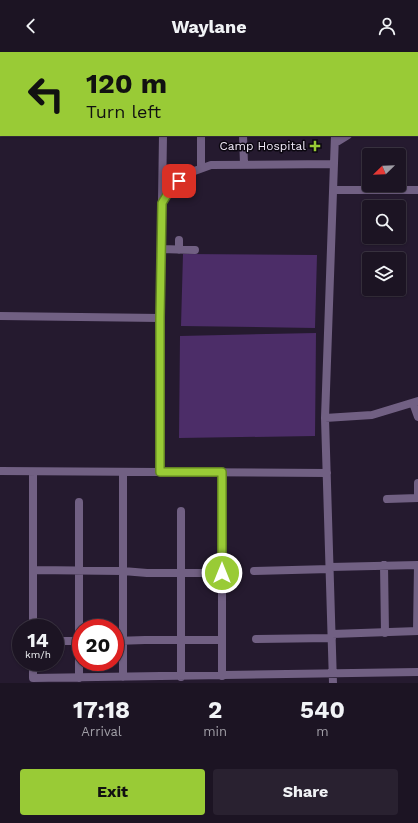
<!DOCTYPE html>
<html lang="en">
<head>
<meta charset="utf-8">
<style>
  :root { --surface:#1c1423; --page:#292130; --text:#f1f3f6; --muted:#a09ea6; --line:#3a3341; --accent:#99cb36 }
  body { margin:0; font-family:"Work Sans",sans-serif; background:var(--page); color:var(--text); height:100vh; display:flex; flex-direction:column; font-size:15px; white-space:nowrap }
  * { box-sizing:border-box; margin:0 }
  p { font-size:13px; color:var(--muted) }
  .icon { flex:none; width:22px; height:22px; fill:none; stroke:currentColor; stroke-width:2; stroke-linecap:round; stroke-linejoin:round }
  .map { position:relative; height:631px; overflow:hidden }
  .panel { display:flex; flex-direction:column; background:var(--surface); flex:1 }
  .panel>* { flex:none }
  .top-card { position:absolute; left:0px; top:0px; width:418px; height:84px; box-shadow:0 1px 3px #0004,0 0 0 1px var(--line); background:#99cb36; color:#111; overflow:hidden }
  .needle { width:26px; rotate:247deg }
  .tools { position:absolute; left:362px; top:96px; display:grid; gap:8px }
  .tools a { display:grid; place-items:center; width:44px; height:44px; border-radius:4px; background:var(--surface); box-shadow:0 1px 3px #0004,0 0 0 1px var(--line); font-size:20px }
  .speed { position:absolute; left:12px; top:567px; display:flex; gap:8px; font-size:20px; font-weight:700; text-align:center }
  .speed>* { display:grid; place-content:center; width:52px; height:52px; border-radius:50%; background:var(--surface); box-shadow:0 1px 3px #0004,0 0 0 1px var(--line); line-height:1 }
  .speed small { font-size:10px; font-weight:400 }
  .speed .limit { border:6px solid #d22; background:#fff; color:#111 }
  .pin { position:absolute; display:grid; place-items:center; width:34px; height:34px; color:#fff; margin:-17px; border-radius:8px; box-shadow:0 2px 6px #0006 }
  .me { position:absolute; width:44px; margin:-22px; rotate:0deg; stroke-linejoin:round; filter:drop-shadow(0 0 3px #0008) }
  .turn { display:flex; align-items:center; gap:14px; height:84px; padding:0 20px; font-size:18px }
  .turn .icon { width:52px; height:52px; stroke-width:2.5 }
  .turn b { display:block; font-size:28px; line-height:34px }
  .eta { display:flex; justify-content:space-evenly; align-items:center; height:68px; text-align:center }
  .eta b { font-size:24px; font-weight:700; line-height:28px }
  .primary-button { display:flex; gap:8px; margin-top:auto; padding:8px 20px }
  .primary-button a { flex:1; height:46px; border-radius:4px; background:var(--accent); color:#111; font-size:16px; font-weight:700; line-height:46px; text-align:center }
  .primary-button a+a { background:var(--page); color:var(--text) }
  header { display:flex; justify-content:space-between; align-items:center; height:52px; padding:0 20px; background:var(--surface); font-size:18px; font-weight:700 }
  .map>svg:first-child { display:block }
</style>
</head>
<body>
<header><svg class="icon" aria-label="back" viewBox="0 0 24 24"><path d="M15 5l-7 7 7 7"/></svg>Waylane<svg class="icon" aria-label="person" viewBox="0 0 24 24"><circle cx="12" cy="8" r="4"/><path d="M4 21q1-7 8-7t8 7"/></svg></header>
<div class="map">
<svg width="418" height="631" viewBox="0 0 418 631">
  <rect width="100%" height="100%" fill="#251a2f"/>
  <path fill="#4c2d68" d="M183,202L317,203L315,276L181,274Z
    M316,281L315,384L179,386L180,284Z"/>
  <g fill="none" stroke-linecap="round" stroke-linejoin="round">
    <path stroke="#716083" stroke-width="8" d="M23,0V1
      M200,0V1
      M243,1V0
      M335,1V0
      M350,1L351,0
      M417,66H418
      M201,83V115
      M243,83L244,112
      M335,91L348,83
      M333,138H418
      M162,150L163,83
      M161,197L195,198
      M179,198V188
      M0,264L160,266
      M413,351L418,365
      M325,366L372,363L418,349
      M0,419L160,420
      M33,420V576
      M123,420V625
      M222,420V624
      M327,421L160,420V266L162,151L170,138L179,129L189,121L211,113L334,112
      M418,431V445
      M387,447L418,446
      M79,450V626
      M181,459V625
      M384,513L385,581
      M330,515L418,513
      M33,518L123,519L147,521H222
      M254,519L330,517
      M417,579L418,513
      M332,582L418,579
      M256,587L332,586
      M55,589H81
      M115,589L145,588H222
      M33,610V626L418,620
      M333,631L325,366L335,83"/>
  </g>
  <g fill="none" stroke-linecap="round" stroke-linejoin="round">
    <defs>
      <path id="route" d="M179,129L170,138L162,151L160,266V420H222V521"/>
    </defs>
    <use href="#route" stroke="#638423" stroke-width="10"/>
    <use href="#route" stroke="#99cb36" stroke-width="7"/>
  </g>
  <path fill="#99cb36" stroke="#0b0710" stroke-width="1.5" d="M313 88h4v4h4v4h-4v4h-4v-4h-4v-4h4z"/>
  <g text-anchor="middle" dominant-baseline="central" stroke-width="3" stroke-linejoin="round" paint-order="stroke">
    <g font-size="12" fill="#f1eaf9" stroke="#0b0710" text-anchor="end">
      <text x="306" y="94">Camp Hospital</text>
    </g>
  </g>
</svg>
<div class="tools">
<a><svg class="needle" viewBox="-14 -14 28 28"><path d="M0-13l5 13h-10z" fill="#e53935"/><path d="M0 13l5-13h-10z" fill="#a09ea6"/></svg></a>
<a><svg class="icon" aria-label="search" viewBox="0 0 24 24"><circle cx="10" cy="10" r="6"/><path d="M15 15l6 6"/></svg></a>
<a><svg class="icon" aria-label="layers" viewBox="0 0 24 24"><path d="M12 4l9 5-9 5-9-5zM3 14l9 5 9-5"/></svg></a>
</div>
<div class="speed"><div>14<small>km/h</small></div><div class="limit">20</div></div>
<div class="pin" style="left:179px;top:129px;background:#d93025"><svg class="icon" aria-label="arrive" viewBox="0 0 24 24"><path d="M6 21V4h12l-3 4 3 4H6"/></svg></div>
<svg class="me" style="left:222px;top:521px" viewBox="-20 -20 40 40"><circle r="17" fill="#99cb36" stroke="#fff" stroke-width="3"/><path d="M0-11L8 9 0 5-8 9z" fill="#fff"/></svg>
<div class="top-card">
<div class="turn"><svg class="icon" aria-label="left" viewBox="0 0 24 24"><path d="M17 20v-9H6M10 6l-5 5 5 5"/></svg><div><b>120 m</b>Turn left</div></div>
</div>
</div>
<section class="panel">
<div class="eta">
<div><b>17:18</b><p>Arrival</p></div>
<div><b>2</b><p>min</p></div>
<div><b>540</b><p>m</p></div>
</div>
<div class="primary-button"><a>Exit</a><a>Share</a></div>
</section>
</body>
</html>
